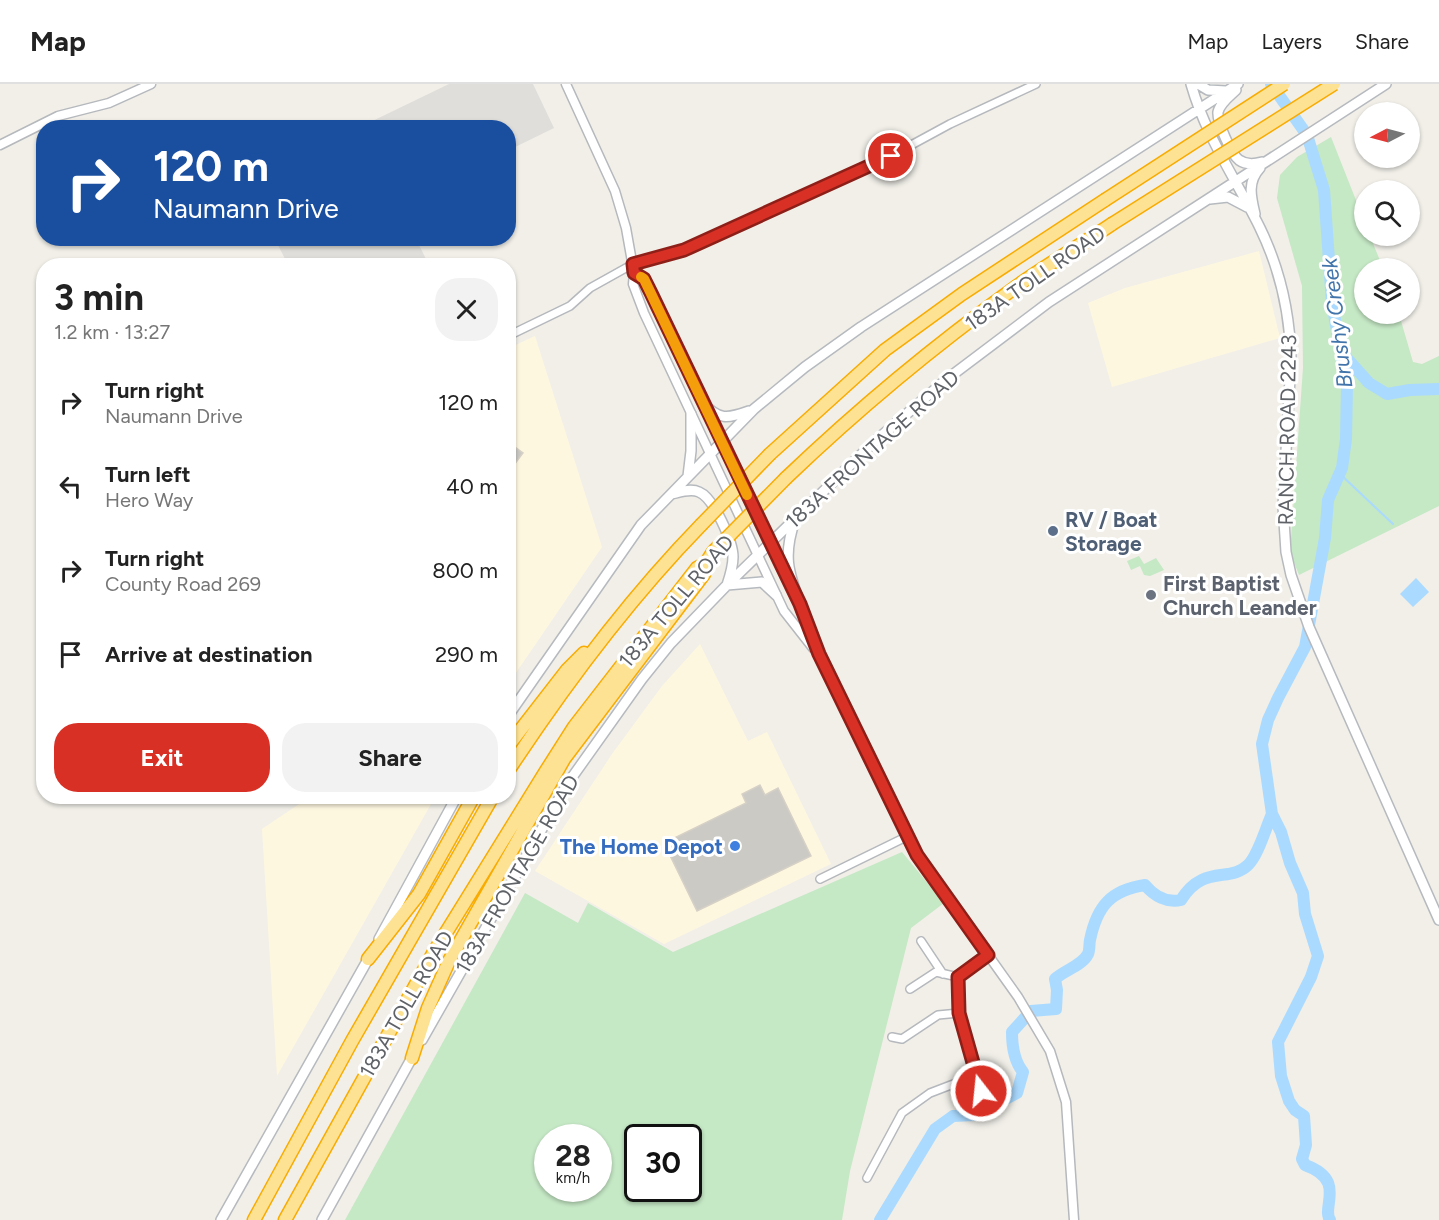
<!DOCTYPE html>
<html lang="en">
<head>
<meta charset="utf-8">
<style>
  :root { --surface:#fff; --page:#f2f2f2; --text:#222; --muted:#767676; --line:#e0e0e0; --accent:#d93025 }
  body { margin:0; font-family:Figtree,sans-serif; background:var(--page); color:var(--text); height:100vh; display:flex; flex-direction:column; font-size:22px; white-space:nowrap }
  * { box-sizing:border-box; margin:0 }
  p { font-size:20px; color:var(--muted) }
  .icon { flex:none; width:33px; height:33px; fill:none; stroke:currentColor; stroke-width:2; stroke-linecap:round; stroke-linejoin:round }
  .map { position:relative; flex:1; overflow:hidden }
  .sheet { position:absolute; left:36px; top:174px; width:480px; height:546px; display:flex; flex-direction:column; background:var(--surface); border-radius:24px; box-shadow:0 2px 4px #0004 }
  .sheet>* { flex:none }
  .banner { position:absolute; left:36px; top:36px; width:480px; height:126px; border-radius:24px; box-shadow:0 2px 4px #0004; background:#1a4fa0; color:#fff; overflow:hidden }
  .needle { width:39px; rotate:264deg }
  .tools { position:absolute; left:1354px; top:18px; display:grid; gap:12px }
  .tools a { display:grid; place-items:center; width:66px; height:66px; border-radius:50%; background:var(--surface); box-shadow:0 2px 4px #0004; font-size:30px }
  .speed { position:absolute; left:534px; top:1040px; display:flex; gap:12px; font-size:30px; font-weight:700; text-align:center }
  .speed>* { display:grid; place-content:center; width:78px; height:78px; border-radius:50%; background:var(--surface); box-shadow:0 2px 4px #0004; line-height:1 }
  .speed small { font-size:15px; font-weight:400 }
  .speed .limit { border:3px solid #111; border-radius:9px; background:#fff; color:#111 }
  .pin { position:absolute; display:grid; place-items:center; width:51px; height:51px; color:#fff; margin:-26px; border:3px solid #fff; border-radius:50%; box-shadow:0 2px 6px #0007 }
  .me { position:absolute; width:66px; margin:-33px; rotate:344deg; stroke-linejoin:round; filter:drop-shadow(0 0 4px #0008) }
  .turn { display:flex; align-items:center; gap:21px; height:126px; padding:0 18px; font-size:27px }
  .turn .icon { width:78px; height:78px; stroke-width:2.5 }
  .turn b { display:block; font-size:42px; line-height:51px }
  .round { display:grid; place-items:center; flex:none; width:63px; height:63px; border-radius:24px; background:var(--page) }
  .headline { display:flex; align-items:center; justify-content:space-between; height:102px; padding:0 18px }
  h1 { font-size:36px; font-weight:700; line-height:45px }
  .button { display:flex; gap:12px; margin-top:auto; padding:12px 18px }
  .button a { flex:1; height:69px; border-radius:24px; background:var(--accent); color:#fff; font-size:24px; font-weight:700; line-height:69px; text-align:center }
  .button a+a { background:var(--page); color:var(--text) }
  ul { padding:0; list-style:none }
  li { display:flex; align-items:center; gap:18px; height:84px; padding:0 18px }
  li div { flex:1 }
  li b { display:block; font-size:22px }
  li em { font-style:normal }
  header { display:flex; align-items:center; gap:36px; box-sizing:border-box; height:84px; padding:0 30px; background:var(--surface); border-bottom:2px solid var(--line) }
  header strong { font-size:28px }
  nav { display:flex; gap:33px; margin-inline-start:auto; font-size:21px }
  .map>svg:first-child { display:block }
</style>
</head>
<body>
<header>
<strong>Map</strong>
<nav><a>Map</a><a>Layers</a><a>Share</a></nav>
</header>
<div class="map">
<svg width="1439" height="1136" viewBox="0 0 1439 1136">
  <rect width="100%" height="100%" fill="#f1efe8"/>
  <path fill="#fef7e0" d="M1259,167L1280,254L1112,303L1088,219L1125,204Z
    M535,252L602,463L509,599V264Z
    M700,560L748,657L767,648L831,780L664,860L535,787L612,670L662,602Z
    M311,712L435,713L277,992L262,745Z"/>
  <path fill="#e0deda" d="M449,0H533L554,44L509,66L508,44L360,43Z
    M275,155H416L429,181H288Z"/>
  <path fill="#c5e8c5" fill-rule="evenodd" d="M1331,53L1365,139V152H1370L1383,184H1365V230H1399L1413,278L1422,280L1439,272V422L1299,491L1290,468L1303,284L1302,202L1277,114L1280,91L1297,73Z
    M1139,472L1144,480L1156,474L1164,486L1150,492L1144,491L1140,482L1131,486L1127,477Z
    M902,768L944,819L911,844L850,1087L842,1136H345L525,809L578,839L588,819L673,868ZM548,1053H598V1104H548ZM638,1053H688V1104H638Z"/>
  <path fill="#aadaff" d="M1416,494L1429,508L1413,523L1400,510Z"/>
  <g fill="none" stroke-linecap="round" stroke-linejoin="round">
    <path stroke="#aadaff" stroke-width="2" d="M1340,390L1393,440"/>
    <path stroke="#aadaff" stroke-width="12" d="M1271,0L1307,51L1324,106L1332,219L1347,302L1346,355L1342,384L1328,416L1325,454L1305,563L1278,614L1268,636L1262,660L1272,730L1281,748L1290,779L1303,809L1305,830L1318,872L1311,893L1278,958L1281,992L1289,1017L1295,1026L1304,1032L1306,1061L1302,1075L1305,1081C1347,1096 1321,1123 1330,1136
      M1343,270L1369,299L1387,310L1410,306L1439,305
      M880,1136L935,1045L953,1032L975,1031L1017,1009L1023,988C1014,977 1012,961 1012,948L1031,927L1056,925L1057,906L1055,895C1064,886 1082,882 1088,870C1090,866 1089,860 1090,856C1097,822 1111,806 1145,801C1154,812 1167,819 1181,816C1203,780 1230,799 1248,781C1258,772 1266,743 1272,730"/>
  </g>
  <path fill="#cccac5" stroke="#d6d1c6" stroke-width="1.5" d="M508,358L523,369L508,389Z
    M760,701L765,711L778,704L811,772L697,827L664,759L746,719L742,710Z"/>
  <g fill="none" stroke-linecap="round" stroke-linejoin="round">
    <defs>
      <path id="minor" d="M508,252L570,222L590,204L633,180L684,166L891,72L950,40L1036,0
        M820,795L908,752
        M921,857L943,890
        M910,905L936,888L958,893
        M892,953L902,955L938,931L959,929
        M981,1007L959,929L958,893L988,871
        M867,1094L902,1029L930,1009L977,991"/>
      <path id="tertiary" d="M566,0L615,107L626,144L634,189L633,200L644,229L784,527L813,564
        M0,61L58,32L109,19L151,0
        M634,189L644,195L790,500
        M797,514L819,570L917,771L1018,913L1050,967L1066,1018L1074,1136"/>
      <path id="secondary" d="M1191,0C1206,53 1236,95 1260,144C1280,185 1290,230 1291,276L1283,422L1286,468L1291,491L1309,543L1439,836
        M1198,0L1208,6L1226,7
        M1236,6C1230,12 1220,19 1218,28C1217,38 1231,70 1239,76C1246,81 1255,80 1262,78
        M1210,115L1228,113L1247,123
        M1255,130C1251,113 1247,98 1260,84
        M703,319C719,336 727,335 749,327
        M688,392L691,367V330
        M672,410C680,408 691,404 699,408C714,414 733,458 733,473C733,482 730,492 727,501
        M795,436C783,471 788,487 800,520
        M727,501L762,498L776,511
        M508,632L641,441L754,325L805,283L861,243L1238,0
        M379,855L457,712
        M422,956L568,699L642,595L671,559L727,501L873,359L947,295L1049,218L1386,0
        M221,1136L371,870
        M322,1136L414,970"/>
      <path id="motorway" d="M770,370L885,266L962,210L1105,116
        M786,394C858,325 935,261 1017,202C1048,180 1081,161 1112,140
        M508,662L567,586L584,569
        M508,687C566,599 627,517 701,441
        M368,875L419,810L474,712
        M412,974L428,924L449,877L564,675L704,490L706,479
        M254,1136L352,957L493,712
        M285,1136L434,868L546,687L574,643L697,484L706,479L713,468"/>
    </defs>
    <use href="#minor" stroke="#b5b8bc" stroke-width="10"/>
    <use href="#tertiary" stroke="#b5b8bc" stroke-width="11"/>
    <use href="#secondary" stroke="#b6babf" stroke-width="12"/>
    <use href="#motorway" stroke="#f9ab00" stroke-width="15"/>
    <use href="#minor" stroke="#fff" stroke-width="7"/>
    <use href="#tertiary" stroke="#fff" stroke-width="8"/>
    <use href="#secondary" stroke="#fff" stroke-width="9"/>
    <use href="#motorway" stroke="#fde293" stroke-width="12"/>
    <defs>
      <path id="motorway-bridge" d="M1105,116L1284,0
        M1112,140L1334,0
        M701,441L770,370
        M713,468L786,394"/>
    </defs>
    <use href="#motorway-bridge" stroke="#f9ab00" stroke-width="15" stroke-linecap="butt"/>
    <use href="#motorway-bridge" stroke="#fde293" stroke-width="12"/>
  </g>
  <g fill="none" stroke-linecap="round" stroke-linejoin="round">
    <defs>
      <path id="route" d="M891,72L684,166L633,180L634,189L644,195L651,209L800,520L819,570L917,771L988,871L958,893L959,929L981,1007"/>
    </defs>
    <use href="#route" stroke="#8d1f18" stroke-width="15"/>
    <use href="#route" stroke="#d93025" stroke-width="10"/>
    <path stroke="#f59e0b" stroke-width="10" d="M641,193L644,195L747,411"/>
  </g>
  <circle fill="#5c6f8a" stroke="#fff" stroke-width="2" cx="1053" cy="447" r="6"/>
  <circle fill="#6b7280" stroke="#fff" stroke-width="2" cx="1151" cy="511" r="6"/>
  <circle fill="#3f7fe0" stroke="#fff" stroke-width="2" cx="735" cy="762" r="6"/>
  <g text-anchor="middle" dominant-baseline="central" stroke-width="6" stroke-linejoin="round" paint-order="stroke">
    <g font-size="21" fill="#5f6368" stroke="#fff">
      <text transform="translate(1035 194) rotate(-35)">183A TOLL ROAD</text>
      <text transform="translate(1287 346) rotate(-89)">RANCH ROAD 2243</text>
      <text transform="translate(872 365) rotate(-42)">183A FRONTAGE ROAD</text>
      <text transform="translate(676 517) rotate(-50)">183A TOLL ROAD</text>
      <text transform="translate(517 790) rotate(-60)">183A FRONTAGE ROAD</text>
      <text transform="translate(406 920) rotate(-60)">183A TOLL ROAD</text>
    </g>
    <g font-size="21" font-weight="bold" fill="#4e5e75" stroke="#fff" text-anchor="start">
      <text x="1065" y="435">RV / Boat<tspan x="1065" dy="24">Storage</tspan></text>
    </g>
    <g font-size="21" font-weight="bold" fill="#5b616d" stroke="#fff" text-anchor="start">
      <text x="1163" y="499">First Baptist<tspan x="1163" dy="24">Church Leander</tspan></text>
    </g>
    <g font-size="21" font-weight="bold" fill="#366cbe" stroke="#fff" text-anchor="end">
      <text x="723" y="762">The Home Depot</text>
    </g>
    <g font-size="22" font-style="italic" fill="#4174aa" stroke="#fff">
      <text transform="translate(1337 239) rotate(-97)">Brushy Creek</text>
    </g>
  </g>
</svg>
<div class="tools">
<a><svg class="needle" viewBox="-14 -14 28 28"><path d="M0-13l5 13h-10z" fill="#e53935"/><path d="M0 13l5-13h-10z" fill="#767676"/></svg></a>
<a><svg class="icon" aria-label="search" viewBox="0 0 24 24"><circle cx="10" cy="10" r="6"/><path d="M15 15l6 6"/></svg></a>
<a><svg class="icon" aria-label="layers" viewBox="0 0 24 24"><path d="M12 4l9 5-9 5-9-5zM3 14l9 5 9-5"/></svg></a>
</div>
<div class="speed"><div>28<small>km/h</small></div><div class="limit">30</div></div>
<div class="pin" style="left:891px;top:72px;background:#d93025"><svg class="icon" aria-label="arrive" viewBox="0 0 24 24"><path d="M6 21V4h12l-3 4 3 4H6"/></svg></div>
<svg class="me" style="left:981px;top:1007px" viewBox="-20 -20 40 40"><circle r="17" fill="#d93025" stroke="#fff" stroke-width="3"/><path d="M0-11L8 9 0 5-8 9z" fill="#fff"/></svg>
<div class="banner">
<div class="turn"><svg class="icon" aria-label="right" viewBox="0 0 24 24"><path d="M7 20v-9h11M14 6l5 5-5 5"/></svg><div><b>120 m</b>Naumann Drive</div></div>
</div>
<section class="sheet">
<div class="headline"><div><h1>3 min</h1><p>1.2 km · 13:27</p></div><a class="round"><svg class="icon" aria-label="close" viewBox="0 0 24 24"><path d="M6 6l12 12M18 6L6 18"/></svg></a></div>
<ul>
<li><svg class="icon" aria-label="right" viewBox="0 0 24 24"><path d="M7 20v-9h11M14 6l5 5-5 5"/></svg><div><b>Turn right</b><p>Naumann Drive</p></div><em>120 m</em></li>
<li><svg class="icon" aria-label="left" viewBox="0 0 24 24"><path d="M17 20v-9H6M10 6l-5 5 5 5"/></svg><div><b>Turn left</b><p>Hero Way</p></div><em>40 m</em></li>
<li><svg class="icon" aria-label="right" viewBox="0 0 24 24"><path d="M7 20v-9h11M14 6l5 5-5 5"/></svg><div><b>Turn right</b><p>County Road 269</p></div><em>800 m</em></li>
<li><svg class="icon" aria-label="arrive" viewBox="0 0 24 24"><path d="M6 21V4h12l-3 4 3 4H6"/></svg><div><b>Arrive at destination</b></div><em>290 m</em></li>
</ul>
<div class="button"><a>Exit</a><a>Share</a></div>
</section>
</div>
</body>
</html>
